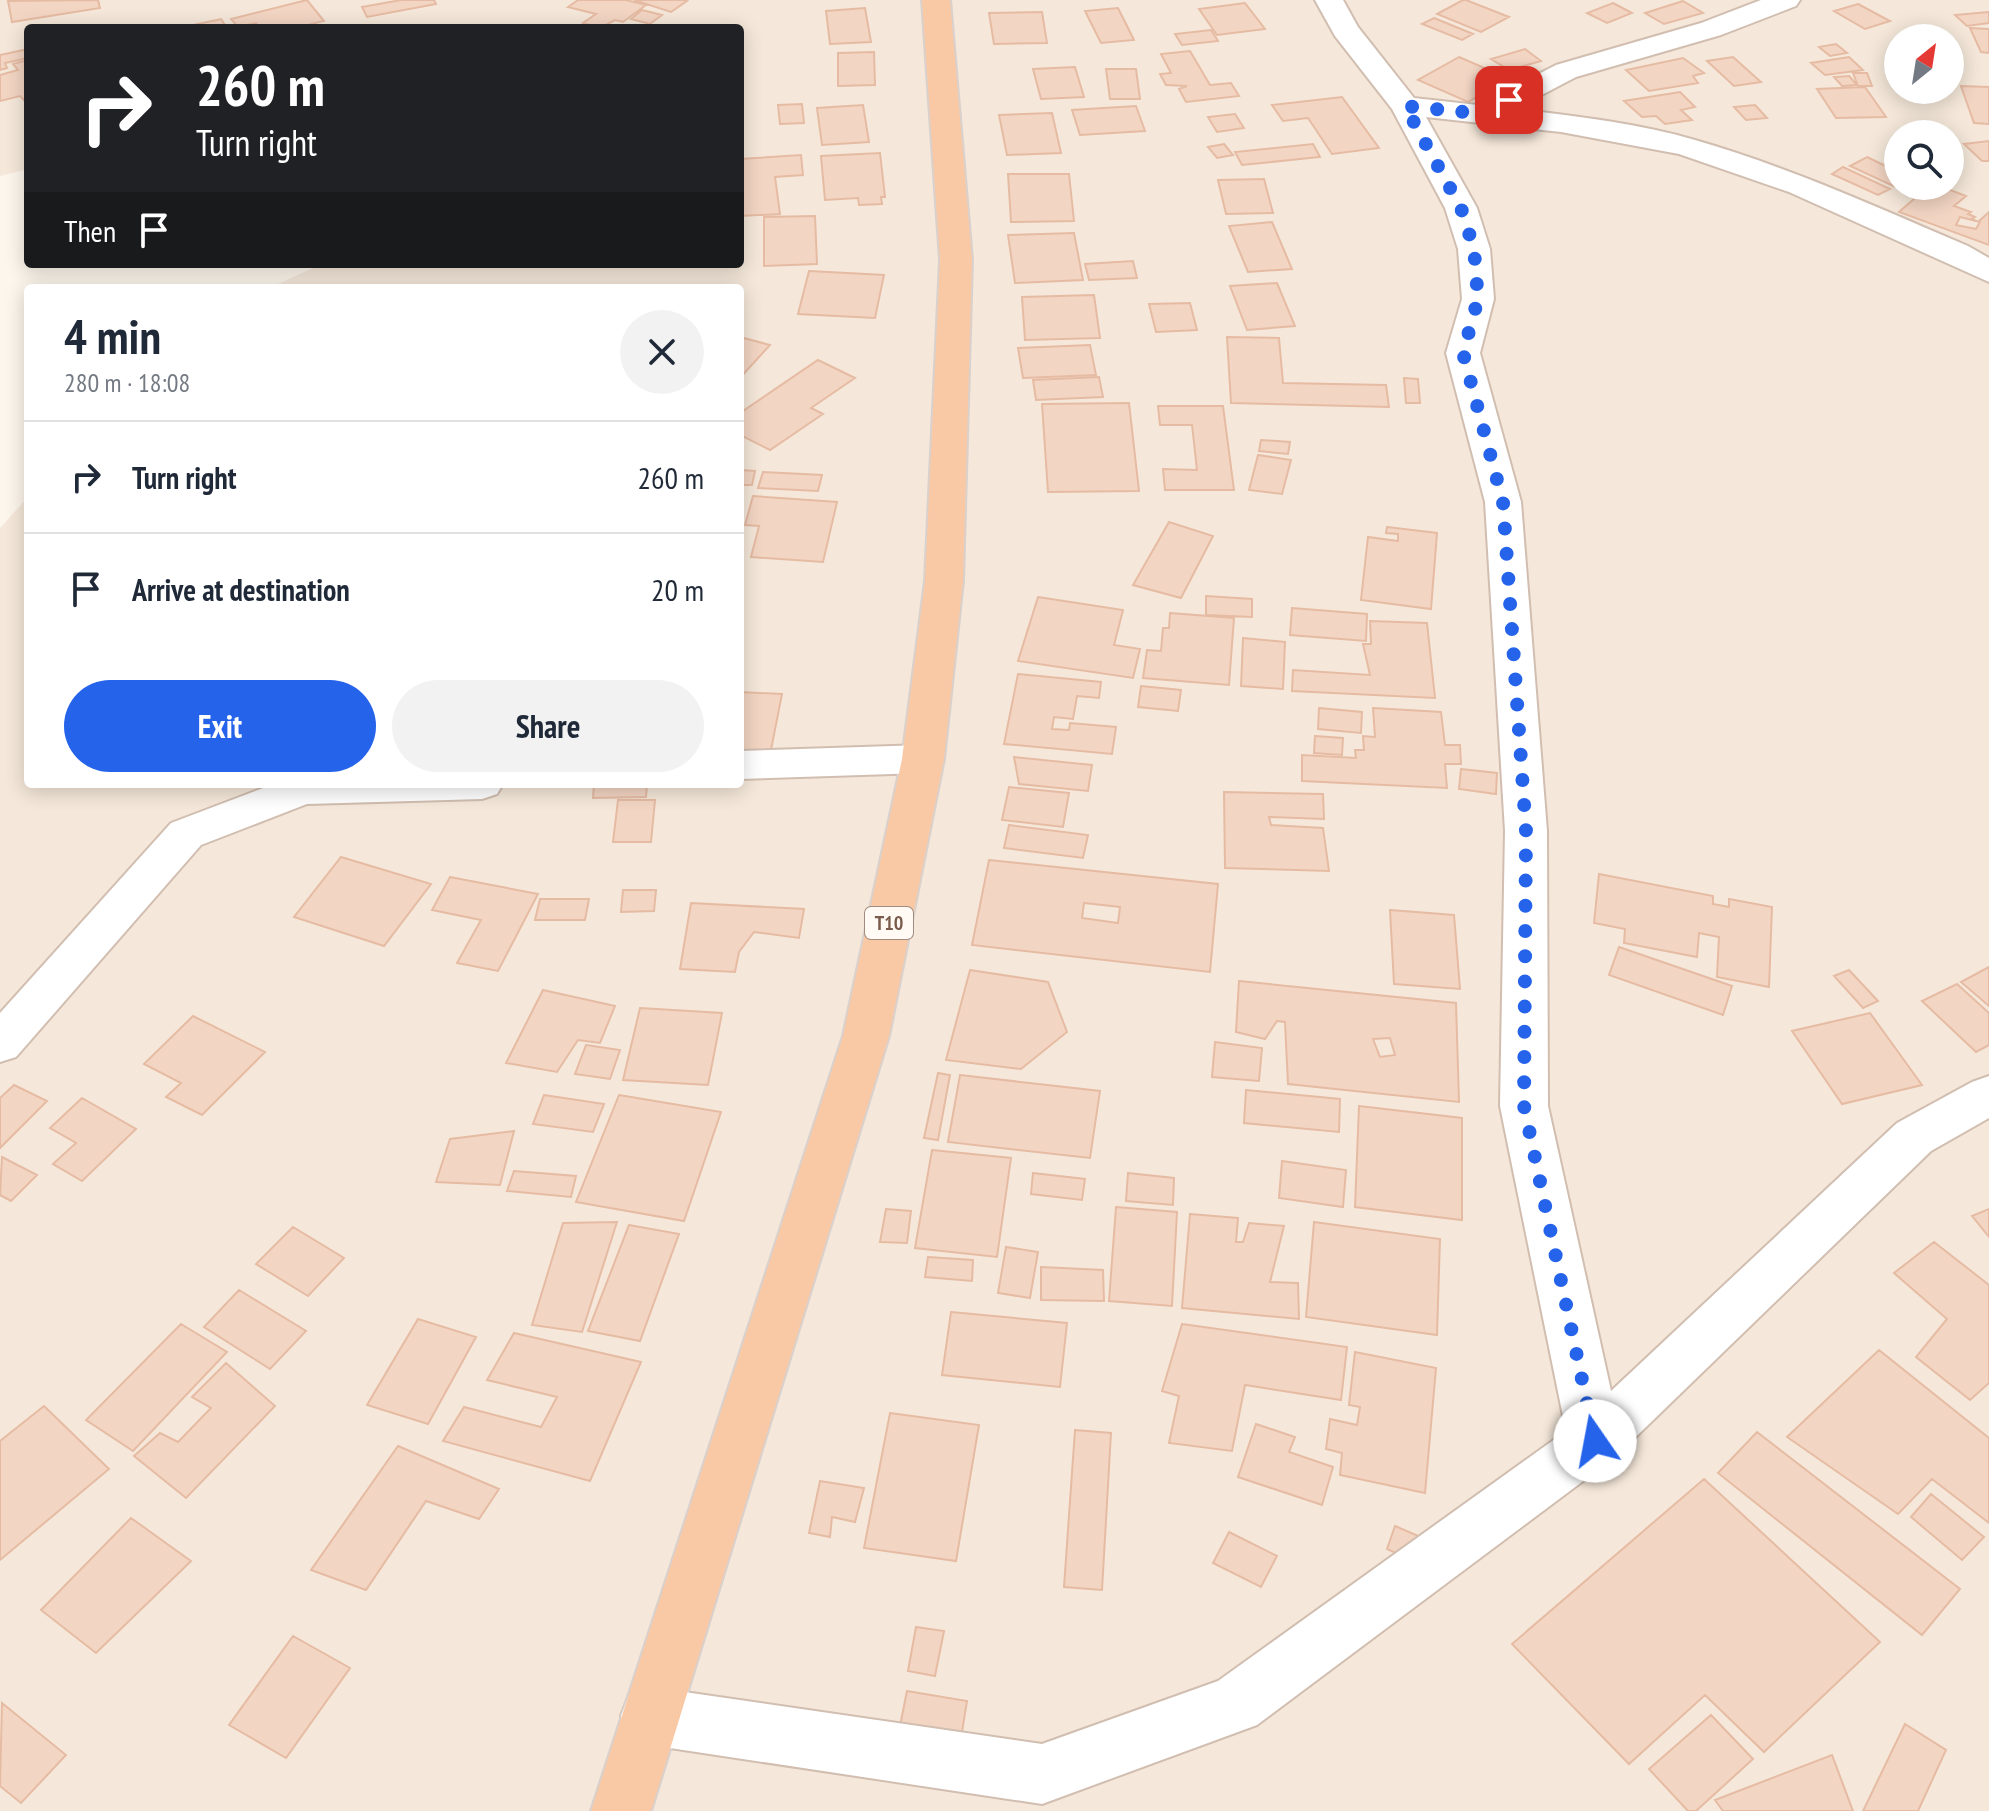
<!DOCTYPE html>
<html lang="en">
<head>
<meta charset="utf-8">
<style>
  :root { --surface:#fff; --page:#f2f2f3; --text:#1f2937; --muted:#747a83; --line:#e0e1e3; --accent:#2563eb }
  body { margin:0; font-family:"PT Sans Narrow",sans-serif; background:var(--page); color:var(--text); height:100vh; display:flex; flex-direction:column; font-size:30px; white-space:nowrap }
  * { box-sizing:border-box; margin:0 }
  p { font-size:26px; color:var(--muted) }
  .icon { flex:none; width:44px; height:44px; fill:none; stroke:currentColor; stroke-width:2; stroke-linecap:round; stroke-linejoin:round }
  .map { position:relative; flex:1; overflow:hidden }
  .drawer { position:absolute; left:24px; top:284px; width:720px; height:504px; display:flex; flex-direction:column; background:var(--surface); border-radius:8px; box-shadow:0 4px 20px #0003 }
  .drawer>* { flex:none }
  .hud { position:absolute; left:24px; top:24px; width:720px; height:244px; border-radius:8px; box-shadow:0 4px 20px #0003; background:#202124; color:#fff; overflow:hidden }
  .needle { width:52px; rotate:30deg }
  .controls { position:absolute; left:1884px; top:24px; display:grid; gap:16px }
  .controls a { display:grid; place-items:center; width:80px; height:80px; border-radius:50%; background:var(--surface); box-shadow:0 4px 20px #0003; font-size:40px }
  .pin { position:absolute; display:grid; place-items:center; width:68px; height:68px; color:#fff; margin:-34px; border-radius:16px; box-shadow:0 4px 12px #0006 }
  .me { position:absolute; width:88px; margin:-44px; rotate:348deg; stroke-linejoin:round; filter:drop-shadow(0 0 6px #0008) }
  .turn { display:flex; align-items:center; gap:28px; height:168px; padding:0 40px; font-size:36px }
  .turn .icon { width:104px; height:104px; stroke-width:2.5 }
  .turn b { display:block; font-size:56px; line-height:68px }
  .then { display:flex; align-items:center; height:76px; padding:0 40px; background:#0003; gap:16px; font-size:30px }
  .round { display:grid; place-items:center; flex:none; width:84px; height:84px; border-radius:42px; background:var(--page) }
  .head { display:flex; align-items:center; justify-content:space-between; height:136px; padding:0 40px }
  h1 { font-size:48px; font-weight:700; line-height:60px }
  .primary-button { display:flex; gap:16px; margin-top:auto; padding:16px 40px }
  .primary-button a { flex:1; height:92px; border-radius:48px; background:var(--accent); color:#fff; font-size:32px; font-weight:700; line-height:92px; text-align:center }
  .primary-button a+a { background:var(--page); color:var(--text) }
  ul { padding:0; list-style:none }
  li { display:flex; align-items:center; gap:24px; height:112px; padding:0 40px; border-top:2px solid var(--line) }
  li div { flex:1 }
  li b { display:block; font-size:30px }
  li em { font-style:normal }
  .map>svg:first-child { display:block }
</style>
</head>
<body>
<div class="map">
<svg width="1989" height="1811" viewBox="0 0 1989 1811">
  <rect width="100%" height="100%" fill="#fdf6ec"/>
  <path fill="#f5e8da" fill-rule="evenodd" d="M0,0H1989V1811H0V528L28,497V784H740V288H269L322,264H740V28H28V169L0,176ZM1898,38H1950V90H1898ZM1898,134H1950V186H1898Z"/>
  <path fill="#f3d5c3" stroke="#e6bba3" stroke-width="2" fill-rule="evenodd" d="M98,0L100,8L12,22L8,1Z
    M307,0L324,21L295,28H261L256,23L238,27L231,19Z
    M401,0H434L436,4L367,17L362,7Z
    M578,0H626L646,5L623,22L615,20L600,28L583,23L596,14L568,7Z
    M634,0H683L687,1L671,12Z
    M1463,0H1466L1509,17L1481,32L1437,14Z
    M1683,1L1703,13L1664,24L1645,13Z
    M1245,3L1265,29L1217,35L1199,9Z
    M1613,3L1632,13L1607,23L1587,13Z
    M1858,4L1890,21L1865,29L1834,11Z
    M865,8L871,42L830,44L826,11Z
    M1118,8L1134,40L1101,43L1085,11Z
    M642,10L662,15L650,24L631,19Z
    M1042,12L1047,43L994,44L989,13Z
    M1989,12V23L1967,26L1955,15Z
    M1434,18L1473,34L1462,40L1422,24Z
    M221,19L227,28H179Z
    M1970,28L1989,29V53L1981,52Z
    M1211,30L1218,41L1182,45L1175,34Z
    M1836,44L1847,53L1830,56L1819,47Z
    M28,49V58L5,63L7,68L0,70V55Z
    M1525,49L1541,61L1509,70L1491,59Z
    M1190,51L1210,85L1231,83L1239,96L1186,102L1179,89L1187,86L1166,85L1160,74L1171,73L1161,54Z
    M874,52L875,85L838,86V53Z
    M1459,57L1510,79L1468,102L1418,80Z
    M1733,57L1761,82L1734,86L1707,61Z
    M1849,57L1863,70L1825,75L1811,63Z
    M1683,58L1704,73L1693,76L1698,83L1649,91L1626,70Z
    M28,60V100L25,101L20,96L0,101V75L18,70L13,64Z
    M1075,67L1084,97L1041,99L1033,69Z
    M1106,69H1136L1140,99H1110Z
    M1853,73H1867L1872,86H1858Z
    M1849,76L1857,85L1842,86L1834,77Z
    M1961,86L1989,87V124L1974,123Z
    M1865,87L1886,117L1836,118L1817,89Z
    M1680,92L1695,107L1681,110L1692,120L1665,124L1656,116L1642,117L1624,101Z
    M1342,97L1379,148L1332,154L1308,118L1283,121L1272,105Z
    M802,104L804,123L780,124L778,105Z
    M863,105L869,142L822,145L817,108Z
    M1755,105L1767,118L1746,120L1734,107Z
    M1136,106L1145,131L1080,135L1072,110Z
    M1052,113L1061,153L1007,155L999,115Z
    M1235,114L1244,128L1217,132L1208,117Z
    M1989,141V161H1982L1964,144Z
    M1224,144L1233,155L1217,158L1208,147Z
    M1313,144L1320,157L1242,165L1235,152Z
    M880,153L885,197H881L882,204L859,205L858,198L825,200L821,156Z
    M801,155L803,175L775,177L780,214L740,216V159Z
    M1867,157L1898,172V186H1913L1904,191L1850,166Z
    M1843,167L1890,189L1878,195L1832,174Z
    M1008,174H1069L1074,221L1011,222Z
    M1264,179L1273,213L1226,214L1218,180Z
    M1929,186H1940L1966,196L1954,206L1971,212L1968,214L1975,217L1972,219L1978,222L1989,212V245L1899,212Z
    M815,216L817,264L764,266V217Z
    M1960,217L1980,222L1976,229L1956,225Z
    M1272,222L1292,269L1248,272L1229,226Z
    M1074,233L1083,280L1015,283L1008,235Z
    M1133,261L1137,278L1089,280L1085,264Z
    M809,271L884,275L875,318L798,314Z
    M1277,283L1295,326L1247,330L1230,286Z
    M1094,295L1100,338L1025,340L1022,297Z
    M1190,303L1197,330L1156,332L1149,304Z
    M740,337L770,345L740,378Z
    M1227,337L1279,338L1283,383L1386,385L1389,407L1231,403Z
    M1090,345L1096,375L1023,378L1018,348Z
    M818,360L855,378L811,408L823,414L770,450L740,435V413Z
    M1099,377L1103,397L1036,400L1033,380Z
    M1404,378L1418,379L1420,403H1406Z
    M1129,403L1139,491L1048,492L1042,404Z
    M1158,406H1223L1234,490H1165L1163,469L1197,470L1192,425H1160Z
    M1261,440L1290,442L1288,454L1259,451Z
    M1258,455L1291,460L1282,494L1249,490Z
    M740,470L755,471L752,485H740Z
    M763,472L822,475L818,491L758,488Z
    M753,496L837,502L823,562L751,557L759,526L745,525Z
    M1169,522L1213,536L1181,598L1133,585Z
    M1387,527L1437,533L1431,609L1361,600L1368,537L1398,541V534L1386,533Z
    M1206,596L1252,599V617L1206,615Z
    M1038,597L1123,610L1114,645L1140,649L1133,678L1018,661Z
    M1292,608L1367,614L1366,641L1290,635Z
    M1170,613L1234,618L1229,685L1143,678L1147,650L1161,651L1163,628H1169Z
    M1370,621L1427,623L1435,698L1292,691L1293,670L1370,675L1363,644H1371Z
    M1243,638L1285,642L1283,689L1241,686Z
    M1018,674L1101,682L1099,698L1077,696L1073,719L1054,717L1052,729L1069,730L1070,723L1116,727L1112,754L1004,744Z
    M1141,686L1181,690L1178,711L1138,707Z
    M740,692L782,694L770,755L740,753Z
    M1319,708L1362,712L1361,733L1318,729Z
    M1373,708L1441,712L1445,745H1460L1461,764H1445L1447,788L1302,781V755L1356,758L1355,750H1364L1363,736L1375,737Z
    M1315,736L1343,738L1342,755L1314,753Z
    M1014,757L1092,765L1088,791L1019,784Z
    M1461,769L1497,773L1496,794L1459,789Z
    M594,784H647L646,797L593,798Z
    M1009,787L1069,793L1063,827L1002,820Z
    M1224,792L1323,794L1324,819L1269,817L1271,825L1323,828L1329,871L1225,868Z
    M618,800H655L651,842H613Z
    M1009,825L1088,835L1083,858L1004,848Z
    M341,857L431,884L384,946L294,917Z
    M989,860L1218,884L1210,972L972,945ZM1084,903L1120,907L1118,923L1082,918Z
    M1599,874L1713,896V904L1729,907V899L1772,907L1769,987L1717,977L1719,937L1699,933L1697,957L1624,943L1625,929L1594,923Z
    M450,877L538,894L498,971L457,963L481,920L432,910Z
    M623,890H656L654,911L621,912Z
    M540,899H589L585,920H535Z
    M691,903L804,909L799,938L754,932L739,952L735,972L680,969Z
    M1390,910L1454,915L1460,989L1394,984Z
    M1619,947L1732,986L1723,1015L1609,975Z
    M1989,967V1006L1961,982Z
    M970,970L1048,982L1067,1032L1021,1069L946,1060Z
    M1849,970L1878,1001L1863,1008L1834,976Z
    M1239,981L1456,1003L1459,1102L1288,1084L1285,1022L1277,1021L1265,1039L1236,1032ZM1390,1038L1395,1055L1380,1057L1373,1039Z
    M1957,984L1989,1013V1045L1976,1052L1922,1001Z
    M543,990L615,1006L600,1043L578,1040L557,1072L506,1063Z
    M640,1008L722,1013L708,1085L623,1080Z
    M1870,1013L1922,1085L1842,1104L1792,1031Z
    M193,1016L265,1052L202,1115L166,1097L181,1083L144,1064Z
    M1215,1042L1262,1048L1259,1081L1212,1077Z
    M586,1045L620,1050L610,1079L575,1074Z
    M938,1073L950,1075L938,1140L924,1138Z
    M960,1075L1100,1091L1090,1158L948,1142Z
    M14,1085L47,1101L0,1148V1098Z
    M1246,1090L1340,1099L1339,1132L1244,1123Z
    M544,1095L604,1104L593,1132L533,1124Z
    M619,1095L721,1112L684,1221L576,1202Z
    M82,1098L136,1129L82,1181L53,1164L76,1143L50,1128Z
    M1359,1106L1462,1118V1220L1355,1207Z
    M514,1131L500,1185L436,1182L450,1139Z
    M932,1150L1011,1158L997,1257L915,1248Z
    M2,1157L37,1175L11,1201L0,1195Z
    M1282,1161L1346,1170L1343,1207L1279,1198Z
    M514,1171L576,1176L571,1197L507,1191Z
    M1033,1173L1085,1179L1082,1200L1031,1194Z
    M1128,1173L1174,1178L1173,1205L1126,1201Z
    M1116,1207L1177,1212L1172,1306L1109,1301Z
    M886,1209L911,1211L907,1243L880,1242Z
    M1989,1209V1237L1972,1216Z
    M1190,1214L1238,1218L1236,1242H1243L1249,1223L1284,1226L1270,1282L1298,1283L1299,1319L1182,1308Z
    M617,1222L582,1332L532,1325L563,1223Z
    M1314,1222L1440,1239L1437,1335L1306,1317Z
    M629,1225L679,1234L640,1341L588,1331Z
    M293,1227L344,1258L308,1296L256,1264Z
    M1934,1242L1989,1285V1383L1970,1400L1916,1357L1947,1319L1894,1273Z
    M1006,1247L1038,1252L1030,1298L998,1293Z
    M928,1257L973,1260L972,1281L925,1277Z
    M1041,1267L1103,1270L1104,1301L1041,1300Z
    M239,1290L306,1331L270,1369L204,1327Z
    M951,1312L1067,1323L1060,1387L942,1375Z
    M418,1319L476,1337L428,1424L367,1405Z
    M181,1324L227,1352L133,1451L86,1420Z
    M1182,1324L1347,1347L1341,1400L1245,1385L1232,1451L1169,1443L1179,1396L1162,1391Z
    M514,1333L641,1362L590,1481L443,1441L464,1407L541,1427L557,1397L487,1380Z
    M1879,1350L1989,1438V1523L1932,1479L1898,1514L1787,1437Z
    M1355,1352L1436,1368L1425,1493L1340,1475L1342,1453L1326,1449L1330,1419L1357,1425L1360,1407L1349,1405Z
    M226,1363L275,1406L186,1498L134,1456L160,1433L178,1442L211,1408L192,1397Z
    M44,1406L109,1469L0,1560V1441Z
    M890,1413L979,1425L956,1561L864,1548Z
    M1256,1424L1295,1437L1289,1452L1333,1467L1322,1505L1238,1477Z
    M1075,1430L1111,1433L1102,1590L1064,1587Z
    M1757,1432L1960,1589L1922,1635L1718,1473Z
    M398,1446L499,1489L479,1519L426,1501L366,1590L311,1570Z
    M1704,1479L1880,1642L1764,1752L1705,1695L1629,1764L1512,1644Z
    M820,1481L864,1488L855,1522L832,1517L830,1537L809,1533Z
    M1931,1494L1984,1537L1962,1560L1911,1517Z
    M131,1518L191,1561L96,1653L41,1610Z
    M1395,1526L1423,1538L1413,1561L1387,1549Z
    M1229,1532L1277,1556L1261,1587L1213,1563Z
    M916,1627L944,1631L935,1676L908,1671Z
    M293,1636L350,1668L286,1758L229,1725Z
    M907,1691L967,1701L958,1756L896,1746Z
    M2,1703L66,1755L21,1803L0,1786Z
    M1711,1715L1753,1759L1696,1811H1688L1649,1769Z
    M1905,1724L1946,1750L1918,1811H1863Z
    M1832,1755L1853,1811H1723L1715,1800Z"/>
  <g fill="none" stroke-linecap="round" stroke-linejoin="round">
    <defs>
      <path id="minor" d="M1315,0H1343L1358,27L1414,98L1478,105L1556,65L1701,23L1761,0H1800L1796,6L1721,35L1576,77L1515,109C1574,116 1638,123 1695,140C1789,167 1879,208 1968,246L1989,258V282L1789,192L1679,154L1561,132L1426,117L1477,208L1490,249L1494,299L1480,353L1521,502L1547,831L1548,1106L1611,1391L1897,1123L1972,1082L1989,1076V1118L1931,1151L1614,1458L1257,1725L1042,1804L650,1745L629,1737L621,1716L629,1695L650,1687L1042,1744L1218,1681L1566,1431L1500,1106L1505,831L1485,502L1446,353L1462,299L1458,249L1445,208L1392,109L1335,36Z
        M923,745L938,749L944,759L938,769L923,773L740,779V751Z
        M274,784H503L497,794L482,799L307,804L201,845L16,1057L0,1062V1013L171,823Z"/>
      <path id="trunk" d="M922,0H950L972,260L963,581L944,759L889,1036L651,1811H591L843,1036L902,759L925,581L940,260Z"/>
    </defs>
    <use href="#minor" stroke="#d1beb0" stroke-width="4"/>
    <use href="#trunk" stroke="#dad1cd" stroke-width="4"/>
    <use href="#minor" fill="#fff" fill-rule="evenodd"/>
    <use href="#trunk" fill="#f9c8a4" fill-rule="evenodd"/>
  </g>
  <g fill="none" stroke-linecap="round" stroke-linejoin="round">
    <path stroke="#2563eb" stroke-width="14" stroke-dasharray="0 25.2" d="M1509,100L1483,114L1405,106L1461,208L1474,249L1478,299L1463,353L1503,502L1526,831L1524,1106L1595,1441"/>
  </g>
  <g text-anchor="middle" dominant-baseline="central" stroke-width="7" stroke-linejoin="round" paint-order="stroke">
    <rect fill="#fffaf3" stroke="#a28b7f" stroke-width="2" x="865" y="907" width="48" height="32" rx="6"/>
    <g font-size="20" font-weight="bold" fill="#7a5c4d">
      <text x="889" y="923">T10</text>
    </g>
  </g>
</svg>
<div class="controls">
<a><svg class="needle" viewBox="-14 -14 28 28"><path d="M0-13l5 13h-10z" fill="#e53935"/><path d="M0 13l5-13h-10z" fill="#747a83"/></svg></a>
<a><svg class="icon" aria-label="search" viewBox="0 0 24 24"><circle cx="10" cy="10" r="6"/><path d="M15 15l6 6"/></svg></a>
</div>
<div class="pin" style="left:1509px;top:100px;background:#d93025"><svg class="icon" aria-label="arrive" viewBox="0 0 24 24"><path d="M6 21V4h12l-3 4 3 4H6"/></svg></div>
<svg class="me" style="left:1595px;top:1441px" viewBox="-20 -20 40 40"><circle r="19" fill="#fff"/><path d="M0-13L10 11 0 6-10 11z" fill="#2563eb"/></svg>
<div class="hud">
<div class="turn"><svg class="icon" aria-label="right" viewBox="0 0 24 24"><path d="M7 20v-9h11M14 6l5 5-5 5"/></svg><div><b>260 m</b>Turn right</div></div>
<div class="then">Then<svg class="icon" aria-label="arrive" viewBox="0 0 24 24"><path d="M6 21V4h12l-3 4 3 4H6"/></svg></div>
</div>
<section class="drawer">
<div class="head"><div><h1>4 min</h1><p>280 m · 18:08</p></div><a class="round"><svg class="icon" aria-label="close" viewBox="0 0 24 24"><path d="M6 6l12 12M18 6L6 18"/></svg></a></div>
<ul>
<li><svg class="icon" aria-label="right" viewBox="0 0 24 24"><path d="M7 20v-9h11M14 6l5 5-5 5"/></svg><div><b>Turn right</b></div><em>260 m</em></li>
<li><svg class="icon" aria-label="arrive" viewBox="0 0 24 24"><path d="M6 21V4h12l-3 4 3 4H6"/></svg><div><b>Arrive at destination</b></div><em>20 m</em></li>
</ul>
<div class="primary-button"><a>Exit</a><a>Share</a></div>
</section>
</div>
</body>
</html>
